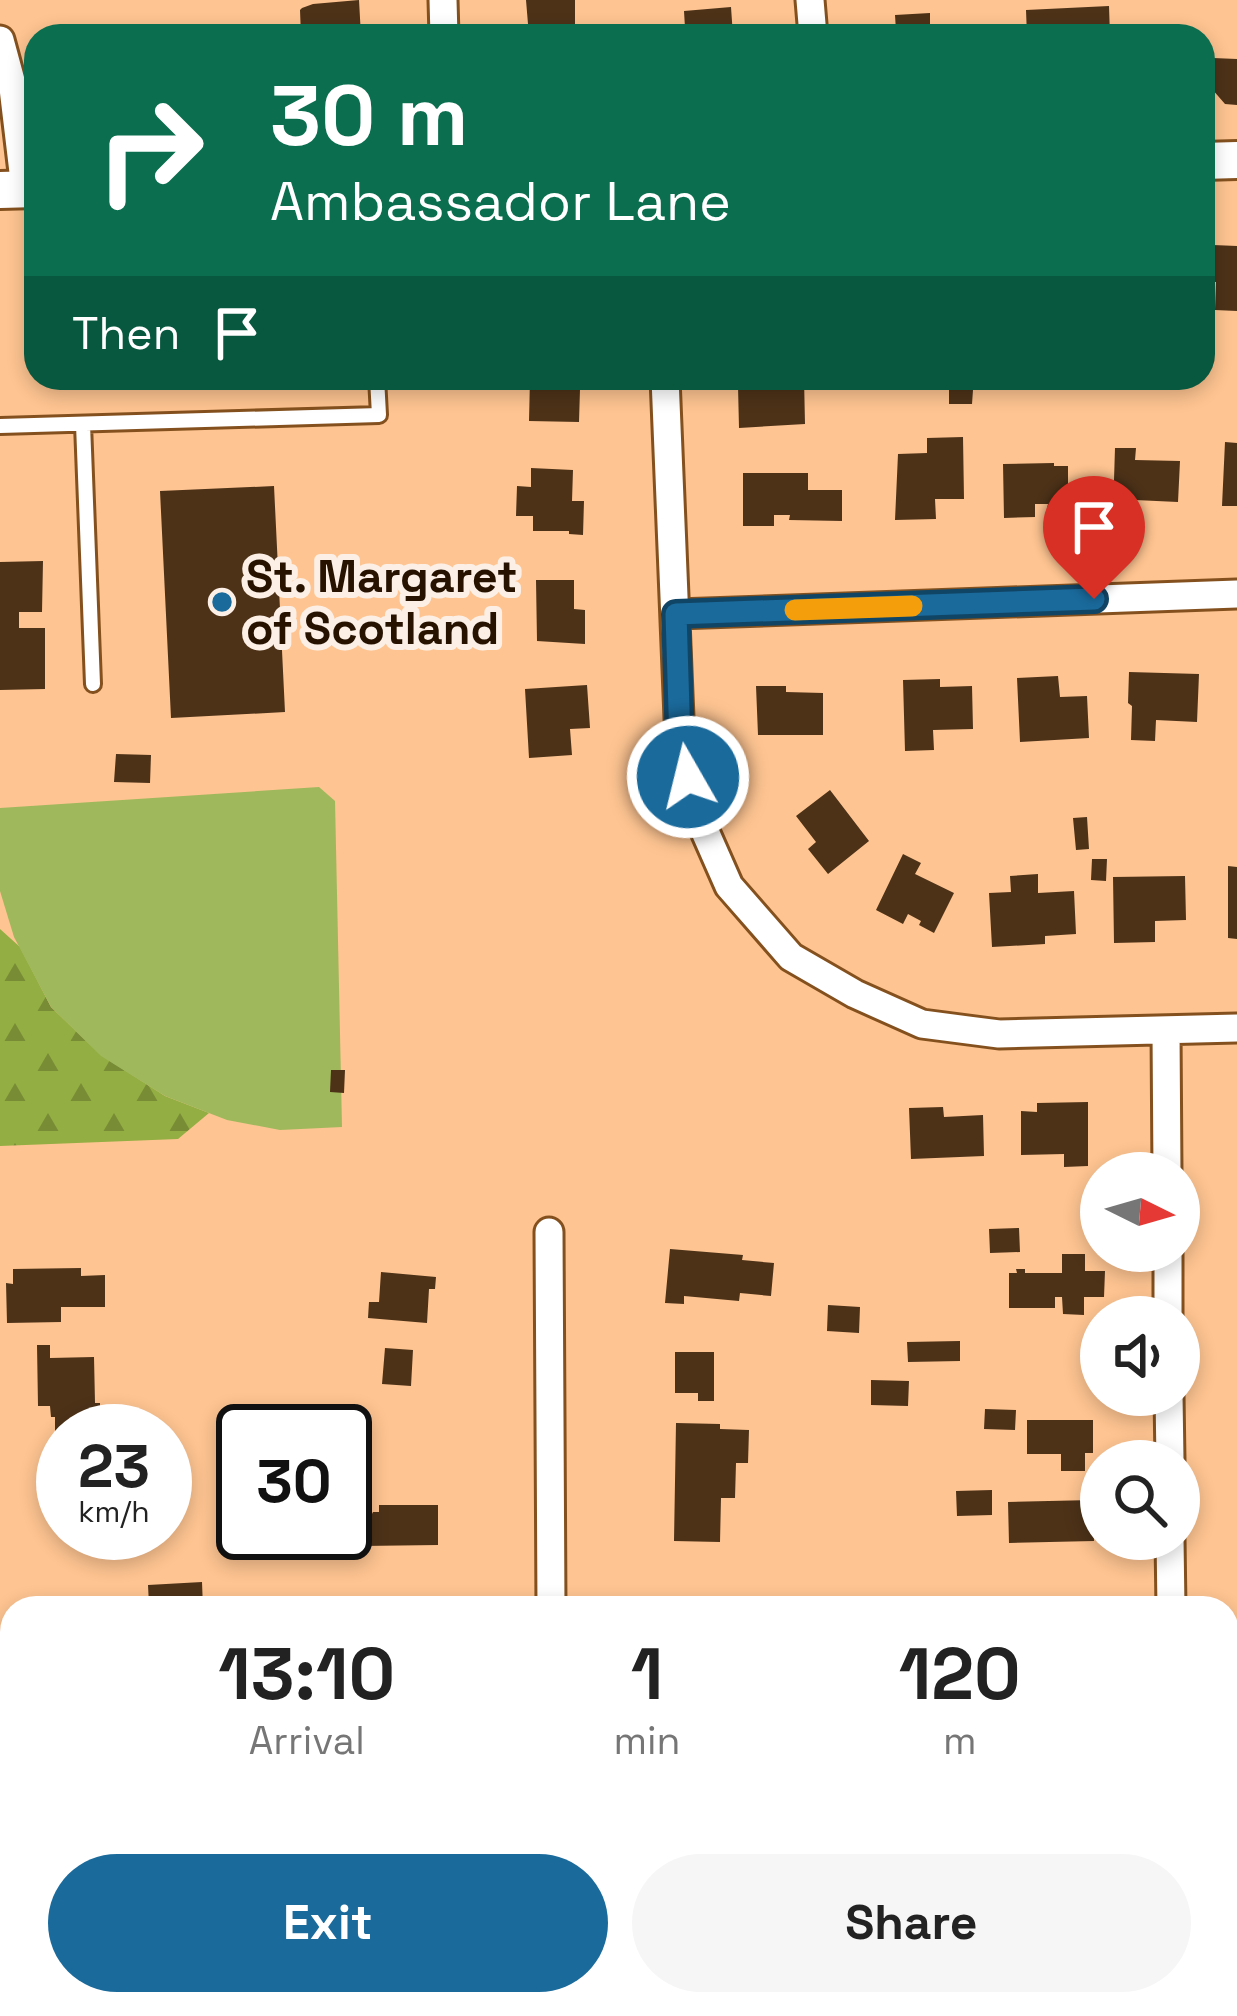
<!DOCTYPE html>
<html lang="en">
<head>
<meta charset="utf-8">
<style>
  :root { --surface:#fff; --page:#f6f6f6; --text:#222; --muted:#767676; --accent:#1a6a9c }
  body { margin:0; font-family:"Space Grotesk",sans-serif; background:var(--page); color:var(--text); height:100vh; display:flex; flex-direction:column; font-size:45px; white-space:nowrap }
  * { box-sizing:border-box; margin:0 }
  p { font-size:39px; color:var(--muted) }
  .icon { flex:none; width:66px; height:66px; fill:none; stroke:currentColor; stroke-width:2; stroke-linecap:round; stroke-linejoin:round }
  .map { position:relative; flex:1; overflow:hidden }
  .side { position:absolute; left:0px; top:1596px; width:1239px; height:420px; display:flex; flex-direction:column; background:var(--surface); border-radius:36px 36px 0 0; box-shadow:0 6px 18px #0003 }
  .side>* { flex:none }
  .banner { position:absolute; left:24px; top:24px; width:1191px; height:366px; border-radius:36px; box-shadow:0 6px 18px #0003; background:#0b6e4f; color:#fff; overflow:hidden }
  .needle { width:78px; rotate:95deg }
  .controls { position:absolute; left:1080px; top:1152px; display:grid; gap:24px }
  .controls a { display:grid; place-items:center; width:120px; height:120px; border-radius:50%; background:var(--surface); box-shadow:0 6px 18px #0003; font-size:60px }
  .speed { position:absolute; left:36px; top:1404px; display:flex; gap:24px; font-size:60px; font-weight:700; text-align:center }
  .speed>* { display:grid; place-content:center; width:156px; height:156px; border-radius:50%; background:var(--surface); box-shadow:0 6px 18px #0003; line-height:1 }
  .speed small { font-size:30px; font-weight:400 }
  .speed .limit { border:6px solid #111; border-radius:18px; background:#fff; color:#111 }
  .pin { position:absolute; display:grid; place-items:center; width:102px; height:102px; color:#fff; margin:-123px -51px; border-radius:50% 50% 50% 0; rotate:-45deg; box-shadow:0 0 12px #0007 }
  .pin .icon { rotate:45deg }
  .me { position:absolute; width:132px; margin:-66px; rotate:352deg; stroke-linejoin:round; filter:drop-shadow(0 0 9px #0008) }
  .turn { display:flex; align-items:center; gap:42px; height:252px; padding:0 48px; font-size:54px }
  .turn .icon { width:156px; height:156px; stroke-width:2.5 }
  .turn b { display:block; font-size:84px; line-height:102px }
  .then { display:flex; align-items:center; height:114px; padding:0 48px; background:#0003; gap:24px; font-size:45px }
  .eta { display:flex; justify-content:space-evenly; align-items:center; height:204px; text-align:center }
  .eta b { font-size:72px; font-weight:800; line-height:84px }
  .cta { display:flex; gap:24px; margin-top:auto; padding:24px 48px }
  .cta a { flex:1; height:138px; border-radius:72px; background:var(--accent); color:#fff; font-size:48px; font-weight:800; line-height:138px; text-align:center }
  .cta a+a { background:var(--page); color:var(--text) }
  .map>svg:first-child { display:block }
</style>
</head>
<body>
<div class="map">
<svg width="1237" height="2016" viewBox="0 0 1237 2016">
  <defs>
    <pattern id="forest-firs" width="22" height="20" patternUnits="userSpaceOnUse" patternTransform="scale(3)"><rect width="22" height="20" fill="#93ae42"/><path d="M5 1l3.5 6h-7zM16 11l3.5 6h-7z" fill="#788c35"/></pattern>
  </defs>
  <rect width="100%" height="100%" fill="#fec491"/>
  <path fill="url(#forest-firs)" d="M0,929L20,947L51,1007L101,1055L165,1096L209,1113L178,1139L0,1146Z"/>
  <path fill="#9fb85c" d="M319,787L335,801L342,1127L280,1130L227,1120L165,1096L101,1056L51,1007L14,937L0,891V808Z"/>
  <path fill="#4d3218" d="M359,0L361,36H301L300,10L302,8L313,4Z
    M526,0H575V36H529Z
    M1109,6L1110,36H1027L1026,10Z
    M731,7L733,36H670V30L685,28L684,11Z
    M930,13V26L967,25V36H891V30L896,31L895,15Z
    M144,28V36H87V30Z
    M1213,58L1237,59V105L1225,104L1212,89Z
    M1213,245L1237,246V311L1215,310L1216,282H1212Z
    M530,378H568V389H580L579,422L529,421Z
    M760,378H804L805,424L739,428L738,386H760Z
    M949,389L973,390L972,404H949Z
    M963,437L964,499H935L936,519L895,520L898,454L927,453V438Z
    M1225,442L1237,443V506H1222Z
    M1115,448H1136L1135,460L1180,461L1178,502L1135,500V513L1113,512Z
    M1054,463V466H1068V508H1047L1048,504H1035V517L1004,518L1003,464Z
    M531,468L573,470L572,501H584L583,535L569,534V531H533V516H516L517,486L531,487Z
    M743,473H808V490H842V521L789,520L790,515H774V526H743Z
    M274,486L285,712L171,718L160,491Z
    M43,561L42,612H19V628H45V689L0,690V562Z
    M536,580H574V609L585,610V644L537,641Z
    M1129,672L1199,674L1197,722L1156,720L1155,741L1131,740L1132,706L1128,703Z
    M1058,676L1060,697L1087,696L1089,738L1020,742L1017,678Z
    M940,679V687L972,686L973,729L933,730L934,750L905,751L903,680Z
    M587,685L590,728L570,729L572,755L529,758L525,689Z
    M756,686H786V692L823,693V735H758Z
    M116,754L151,755L150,783L114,782Z
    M830,790L869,841L828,874L808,849L816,842L796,816Z
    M1087,817L1089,849L1076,850L1073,818Z
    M903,854L921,863L915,874L954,893L934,933L919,925L921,921L908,914L903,924L876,910Z
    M1092,859H1107L1106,881L1091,880Z
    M1228,866L1237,867V939L1228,938Z
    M1038,874V893L1074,891L1076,934L1045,936V944L992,947L989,893L1011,892L1010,876Z
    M1185,876L1186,920L1155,921V942L1114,943L1113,877Z
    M331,1070H345L344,1093L330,1092Z
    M1088,1102V1166L1064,1167V1154L1021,1155V1111L1037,1112V1103Z
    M943,1107L944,1117L983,1115L984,1156L911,1159L909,1108Z
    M1019,1228L1020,1252L990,1253L989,1229Z
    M670,1249L743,1255L742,1260L774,1263L771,1296L740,1293L739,1301L684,1296V1304L665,1303Z
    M1062,1254H1085V1271H1105L1104,1297H1084V1315L1063,1314L1062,1297H1055V1308H1009V1273H1017L1016,1269H1025V1273H1062Z
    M81,1268V1276L105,1275V1307H61V1322L7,1323L6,1283L13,1284V1269Z
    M381,1272L436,1277L435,1289H429L427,1323L368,1318L369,1302H379Z
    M828,1305L860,1307L859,1333L827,1331Z
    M960,1341V1361L908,1362L907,1342Z
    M37,1345H50V1358L94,1357L95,1403H100V1421H118L119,1431H63V1466H55V1417H51L50,1406H38Z
    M385,1348L413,1350L411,1386L382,1384Z
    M675,1352H714V1401H698V1393H675Z
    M871,1380L909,1381L908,1406L871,1405Z
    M985,1409L1016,1410L1015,1430L984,1429Z
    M312,1411H342L341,1429L312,1428Z
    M1027,1420H1093V1453H1085V1471H1061V1454H1027Z
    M676,1423L720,1424V1429L749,1430L748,1463H736L735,1498H721L720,1542L674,1541Z
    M992,1490V1515L957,1516L956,1491Z
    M1093,1500L1094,1541L1009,1543L1008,1502Z
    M379,1505H438V1545L362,1546L361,1535L373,1512H379Z
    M202,1582L203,1608H173V1604L149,1605L148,1585Z
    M1016,1598L1084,1599V1608H1016Z
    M623,2004H673V2016H623Z
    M1024,2004H1092V2016H1040L1041,2008L1024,2009Z"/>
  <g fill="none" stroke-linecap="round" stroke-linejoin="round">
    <defs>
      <path id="service" d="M83,424L93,684
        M0,426L379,415L377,378"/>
      <path id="minor" d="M443,0L444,36
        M810,0L813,36
        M0,40L13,88L25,189
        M665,378L680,742L696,811L729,886L791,957L855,994L922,1024L999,1034L1237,1028
        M677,614L1237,594
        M1166,1031L1167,1173
        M549,1232L551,1608
        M1168,1251V1317
        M1169,1395L1170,1461
        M1170,1539L1171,1608
        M552,2004V2016
        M1175,2004V2016"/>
      <path id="tertiary" d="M1203,161L1237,160
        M0,190L36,189"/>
    </defs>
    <use href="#service" stroke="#84511e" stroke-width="20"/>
    <use href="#minor" stroke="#84511e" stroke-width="33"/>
    <use href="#tertiary" stroke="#84511e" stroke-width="42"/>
    <use href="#service" stroke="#fff" stroke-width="14"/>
    <use href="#minor" stroke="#fff" stroke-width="27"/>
    <use href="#tertiary" stroke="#fff" stroke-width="36"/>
  </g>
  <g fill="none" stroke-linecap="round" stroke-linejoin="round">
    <defs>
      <path id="route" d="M688,777L680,742L676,614L1094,599"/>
    </defs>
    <use href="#route" stroke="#114565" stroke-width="30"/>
    <use href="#route" stroke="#1a6a9c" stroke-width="21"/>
    <path stroke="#f59e0b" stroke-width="21" d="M795,610L912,606"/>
  </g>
  <circle fill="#1a6a9c" stroke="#fcf0e6" stroke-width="4.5" cx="222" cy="602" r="12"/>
  <g text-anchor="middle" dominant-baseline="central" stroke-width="12" stroke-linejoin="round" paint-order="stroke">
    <g font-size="45" font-weight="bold" fill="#271200" stroke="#fcf0e6" text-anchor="start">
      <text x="246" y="576">St. Margaret<tspan x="246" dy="52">of Scotland</tspan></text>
    </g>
  </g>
</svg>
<div class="controls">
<a><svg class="needle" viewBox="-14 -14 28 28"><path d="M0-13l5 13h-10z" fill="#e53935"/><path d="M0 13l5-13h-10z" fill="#767676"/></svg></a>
<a><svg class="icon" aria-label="sound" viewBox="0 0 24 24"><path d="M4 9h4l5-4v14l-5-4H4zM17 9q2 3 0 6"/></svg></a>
<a><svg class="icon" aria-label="search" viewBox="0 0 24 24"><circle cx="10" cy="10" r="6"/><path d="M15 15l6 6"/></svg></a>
</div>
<div class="speed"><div>23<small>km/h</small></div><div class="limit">30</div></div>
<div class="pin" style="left:1094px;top:599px;background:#d93025"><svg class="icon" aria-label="arrive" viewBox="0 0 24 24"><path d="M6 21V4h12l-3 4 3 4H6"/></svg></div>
<svg class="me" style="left:688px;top:777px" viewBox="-20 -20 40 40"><circle r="17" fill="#1a6a9c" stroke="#fff" stroke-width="3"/><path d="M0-11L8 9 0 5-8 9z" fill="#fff"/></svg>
<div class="banner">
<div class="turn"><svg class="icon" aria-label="right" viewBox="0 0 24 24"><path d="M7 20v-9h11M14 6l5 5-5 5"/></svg><div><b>30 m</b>Ambassador Lane</div></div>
<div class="then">Then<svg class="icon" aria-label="arrive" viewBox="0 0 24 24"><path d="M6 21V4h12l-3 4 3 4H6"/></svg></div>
</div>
<section class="side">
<div class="eta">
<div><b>13:10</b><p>Arrival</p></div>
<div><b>1</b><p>min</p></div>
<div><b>120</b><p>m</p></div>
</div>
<div class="cta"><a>Exit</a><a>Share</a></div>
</section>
</div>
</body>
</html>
